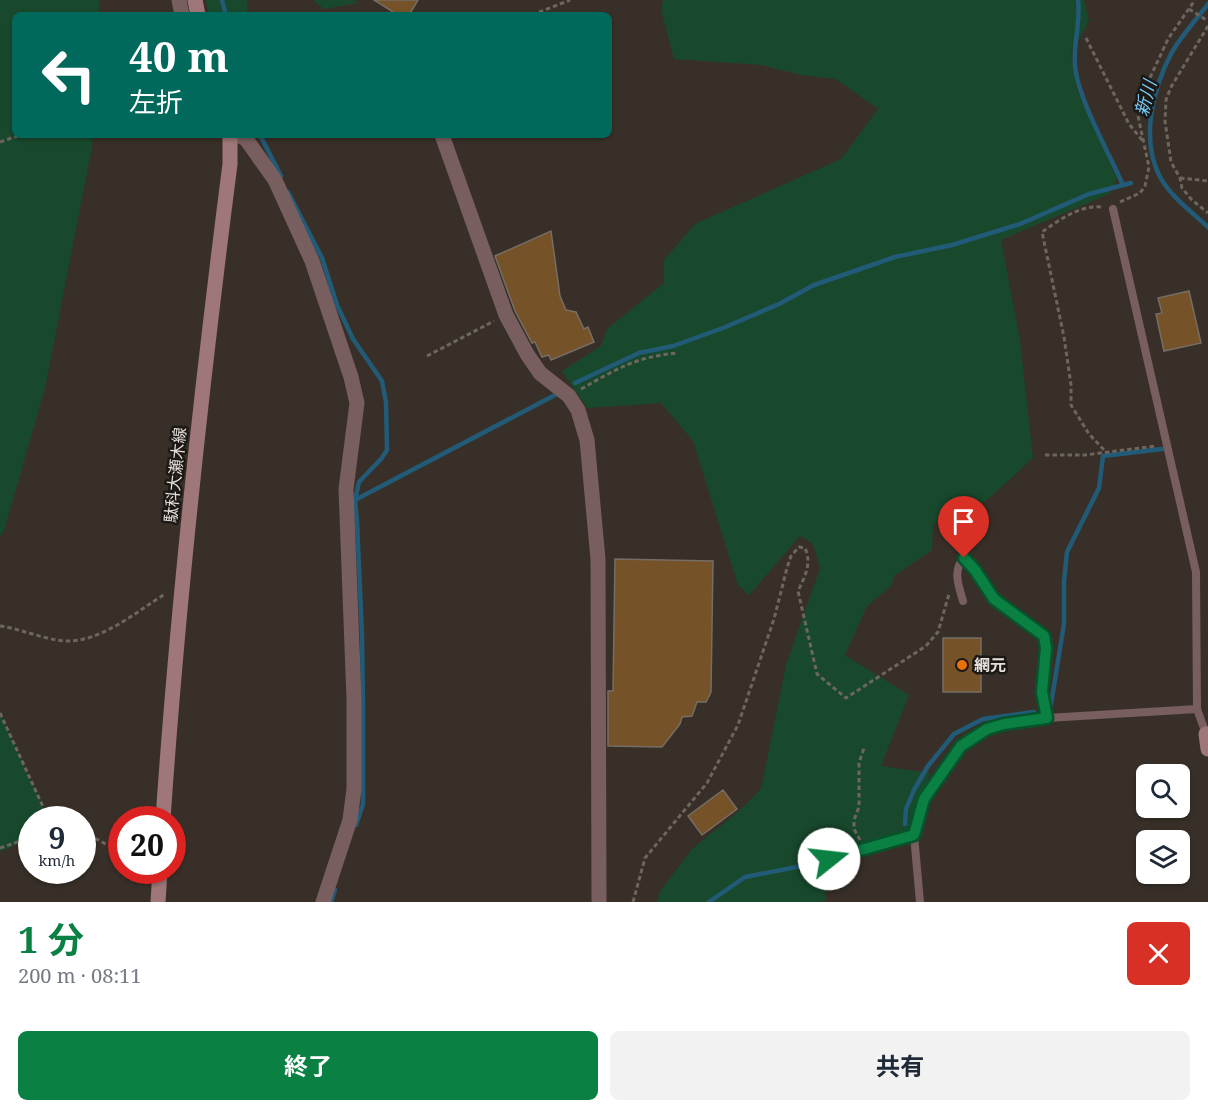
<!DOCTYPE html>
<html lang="ja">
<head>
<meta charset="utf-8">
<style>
  :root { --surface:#fff; --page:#f2f2f3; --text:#1f2937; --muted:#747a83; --accent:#0b8043 }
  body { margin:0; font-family:"Noto Serif","Noto Sans JP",serif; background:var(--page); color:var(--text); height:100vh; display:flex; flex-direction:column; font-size:22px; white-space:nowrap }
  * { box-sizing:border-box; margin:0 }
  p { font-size:20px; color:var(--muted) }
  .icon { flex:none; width:33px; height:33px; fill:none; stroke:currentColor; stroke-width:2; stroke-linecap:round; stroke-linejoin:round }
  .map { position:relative; height:902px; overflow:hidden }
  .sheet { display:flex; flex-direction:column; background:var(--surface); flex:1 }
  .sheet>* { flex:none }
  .guide { position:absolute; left:12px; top:12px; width:600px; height:126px; border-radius:9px; box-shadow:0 2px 4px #0004; background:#00695c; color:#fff; overflow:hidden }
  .fabs { position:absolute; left:1136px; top:764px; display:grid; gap:12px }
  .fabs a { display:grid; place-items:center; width:54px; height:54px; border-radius:9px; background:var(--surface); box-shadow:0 2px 4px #0004; font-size:30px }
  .speed { position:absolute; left:18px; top:806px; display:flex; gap:12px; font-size:30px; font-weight:700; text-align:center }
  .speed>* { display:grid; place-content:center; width:78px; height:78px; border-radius:50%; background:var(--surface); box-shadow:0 2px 4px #0004; line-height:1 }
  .speed small { font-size:15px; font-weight:400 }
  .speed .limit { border:9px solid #d22; background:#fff; color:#111 }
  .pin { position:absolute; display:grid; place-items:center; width:51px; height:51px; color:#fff; margin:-62px -26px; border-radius:50% 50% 50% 0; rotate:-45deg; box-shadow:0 0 6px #0007 }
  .pin .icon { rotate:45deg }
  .me { position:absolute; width:66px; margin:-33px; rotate:74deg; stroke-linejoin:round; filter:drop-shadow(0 0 4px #0008) }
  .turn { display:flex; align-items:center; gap:21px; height:126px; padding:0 18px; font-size:27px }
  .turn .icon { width:78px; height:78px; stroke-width:2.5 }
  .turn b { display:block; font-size:42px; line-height:51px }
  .round { display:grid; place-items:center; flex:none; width:63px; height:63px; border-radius:9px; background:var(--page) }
  .overview { display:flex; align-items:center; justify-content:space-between; height:102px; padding:0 18px }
  h1 { font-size:36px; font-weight:700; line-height:45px; color:var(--accent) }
  .button { display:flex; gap:12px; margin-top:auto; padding:12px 18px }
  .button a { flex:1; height:69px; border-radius:9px; background:var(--accent); color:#fff; font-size:24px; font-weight:700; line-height:69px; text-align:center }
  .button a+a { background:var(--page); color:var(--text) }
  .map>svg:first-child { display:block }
</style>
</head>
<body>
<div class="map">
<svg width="1208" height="902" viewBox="0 0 1208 902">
  <rect width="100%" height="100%" fill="#383028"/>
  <path fill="#18492d" d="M0,0H99V15H15V135H93L92,147L45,388L4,531L0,536Z
    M206,0H250L247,1V15H209Z
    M313,0H354L358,3L324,9Z
    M663,0H1084L1089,21L1071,53L1077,90L1117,179L1109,194L1001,240L1020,340L1033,458C1004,483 973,521 933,524L932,550L894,576L891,586L867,606L845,655L909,695L881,766L930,773L910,832L825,858L826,902H657L660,891L693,848L739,811L761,789L786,665L820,568L813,544L800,536L749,595L738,585L693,441L661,403L587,408L562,371L601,346L607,329L664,283V260L695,224L841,159L878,109L836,79L801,75L761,65L674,59L661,10Z
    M0,713L45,811L42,819H32L31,838L0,852Z"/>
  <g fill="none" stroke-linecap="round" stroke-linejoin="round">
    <path stroke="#215b77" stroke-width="4.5" d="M222,0L226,15
      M1078,0C1081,22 1073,43 1075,65C1077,97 1109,153 1123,185
      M1208,4C1196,20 1182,35 1172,52C1153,88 1140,139 1160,177C1171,197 1192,212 1208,227
      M260,135L281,176
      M288,192L322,258L337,305L353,339L382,381L386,402L387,450L381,459L359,482L355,500L357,521L362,636L363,710V804L356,825
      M575,383L639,353L673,346L723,328L779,304L814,285L895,257L952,245L1020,224L1089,194L1131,183
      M355,500L555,395
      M1051,704L1064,624V581L1067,552L1099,488L1103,456L1162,449
      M905,824L906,809L914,790L928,766L954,734L983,719L1034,712
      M331,902L335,890
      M709,902L745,877L832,860"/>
  </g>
  <path fill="#755227" stroke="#766e65" stroke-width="1.5" d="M374,0H418L409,15H398Z
    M551,231L560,296L566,310L576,312L584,329L588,327L594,342L551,360L549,355L542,357L535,342L532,343L515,311L495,256Z
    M1189,291L1201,343L1164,351L1156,314L1162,313L1158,298Z
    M615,559L713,561L711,692L706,702H697L692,716L682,717L680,724L662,747L608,746V691H613Z
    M943,638H981V692H943Z
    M723,790L737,809L702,835L688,816Z"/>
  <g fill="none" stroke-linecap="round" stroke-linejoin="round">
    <path stroke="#6d665f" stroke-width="3" stroke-dasharray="4.5 3" stroke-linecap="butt" d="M1189,9L1208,21
      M532,15L570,0
      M1208,26L1171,87L1166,100L1165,121L1171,162L1180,178L1182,188L1192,200L1208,213
      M1086,38L1129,124L1142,140
      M0,142L20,135
      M1180,178L1208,181
      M1120,202L1140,193L1145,186L1149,167L1138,116L1142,95L1168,39L1195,0
      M1101,207C1080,205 1059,220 1042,232L1064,337L1071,385V405L1089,434L1106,452
      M427,356L494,321
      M581,389C617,369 635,357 677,353
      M1045,455H1085L1156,446
      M0,626C21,629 43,639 64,641C100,643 136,612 165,594
      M0,713L45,811L61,819
      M82,831L122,853
      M860,840L854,829V820L859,807V763L864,748
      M0,848L32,837
      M633,902L645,858L707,783L738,725L774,619L787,568L791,556L799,547L805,548C812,564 805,576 798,591L817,674L846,698L926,646L938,632L949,594"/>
    <path stroke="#785e5f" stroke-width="8" d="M1113,209L1196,572L1197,709L1206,734
      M963,601C959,587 952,570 964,558L975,570L994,599L1044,636L1046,648L1042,692L1047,718
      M829,859L914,835
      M920,902L914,835L924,799L961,746L987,729L1004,724L1047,718L1197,709"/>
    <path stroke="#785e5f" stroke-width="15" d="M179,0L182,15
      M238,135L246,139L275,180L312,261L351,377L357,403L346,489L354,699V789L350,820L323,902
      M442,135L506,315L527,354L540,373L569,396L578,410L587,440L598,559L599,902"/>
    <path stroke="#9f7779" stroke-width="15" d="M195,0L198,15
      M1208,734H1206L1208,749
      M163,819C178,600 202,382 230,164V135
      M158,902L160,870"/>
  </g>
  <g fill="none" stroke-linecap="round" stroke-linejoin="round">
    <defs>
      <path id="route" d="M829,859L914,835L924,799L961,746L987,729L1004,724L1047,718L1042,692L1046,648L1044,636L994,599L975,570L964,558"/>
    </defs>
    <use href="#route" stroke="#07532c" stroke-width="15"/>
    <use href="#route" stroke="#0b8043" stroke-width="10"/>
  </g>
  <circle fill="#e8710a" stroke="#1c1815" stroke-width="2" cx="962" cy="665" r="6"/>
  <g text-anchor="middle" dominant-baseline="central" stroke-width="5" stroke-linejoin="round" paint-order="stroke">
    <g font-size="16" fill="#e5e0db" stroke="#1c1815">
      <text transform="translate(175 475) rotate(-84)">駄科大瀬木線</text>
    </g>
    <g font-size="16" font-weight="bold" fill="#e5e0db" stroke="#1c1815" text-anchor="start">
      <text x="974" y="665">網元</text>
    </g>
    <g font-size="18" font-style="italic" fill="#75cbf8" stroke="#1c1815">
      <text transform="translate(1145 98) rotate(-75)">新川</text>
    </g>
  </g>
</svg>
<div class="fabs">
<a><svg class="icon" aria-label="search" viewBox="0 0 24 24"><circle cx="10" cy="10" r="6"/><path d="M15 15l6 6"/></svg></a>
<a><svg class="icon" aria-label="layers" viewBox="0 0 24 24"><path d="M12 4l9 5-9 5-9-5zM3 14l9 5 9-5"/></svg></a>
</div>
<div class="speed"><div>9<small>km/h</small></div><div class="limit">20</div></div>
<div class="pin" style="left:964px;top:558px;background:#d93025"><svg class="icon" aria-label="arrive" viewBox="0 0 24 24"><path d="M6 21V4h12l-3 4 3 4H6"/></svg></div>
<svg class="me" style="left:829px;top:859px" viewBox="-20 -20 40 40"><circle r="19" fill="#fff"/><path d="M0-13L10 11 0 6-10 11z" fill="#0b8043"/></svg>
<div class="guide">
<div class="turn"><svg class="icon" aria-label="left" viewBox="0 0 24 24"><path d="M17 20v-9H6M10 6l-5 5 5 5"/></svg><div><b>40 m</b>左折</div></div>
</div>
</div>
<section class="sheet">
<div class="overview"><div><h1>1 分</h1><p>200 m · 08:11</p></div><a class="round" style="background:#d93025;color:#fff"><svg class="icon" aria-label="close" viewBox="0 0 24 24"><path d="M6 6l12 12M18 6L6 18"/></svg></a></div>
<div class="button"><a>終了</a><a>共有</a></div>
</section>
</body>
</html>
